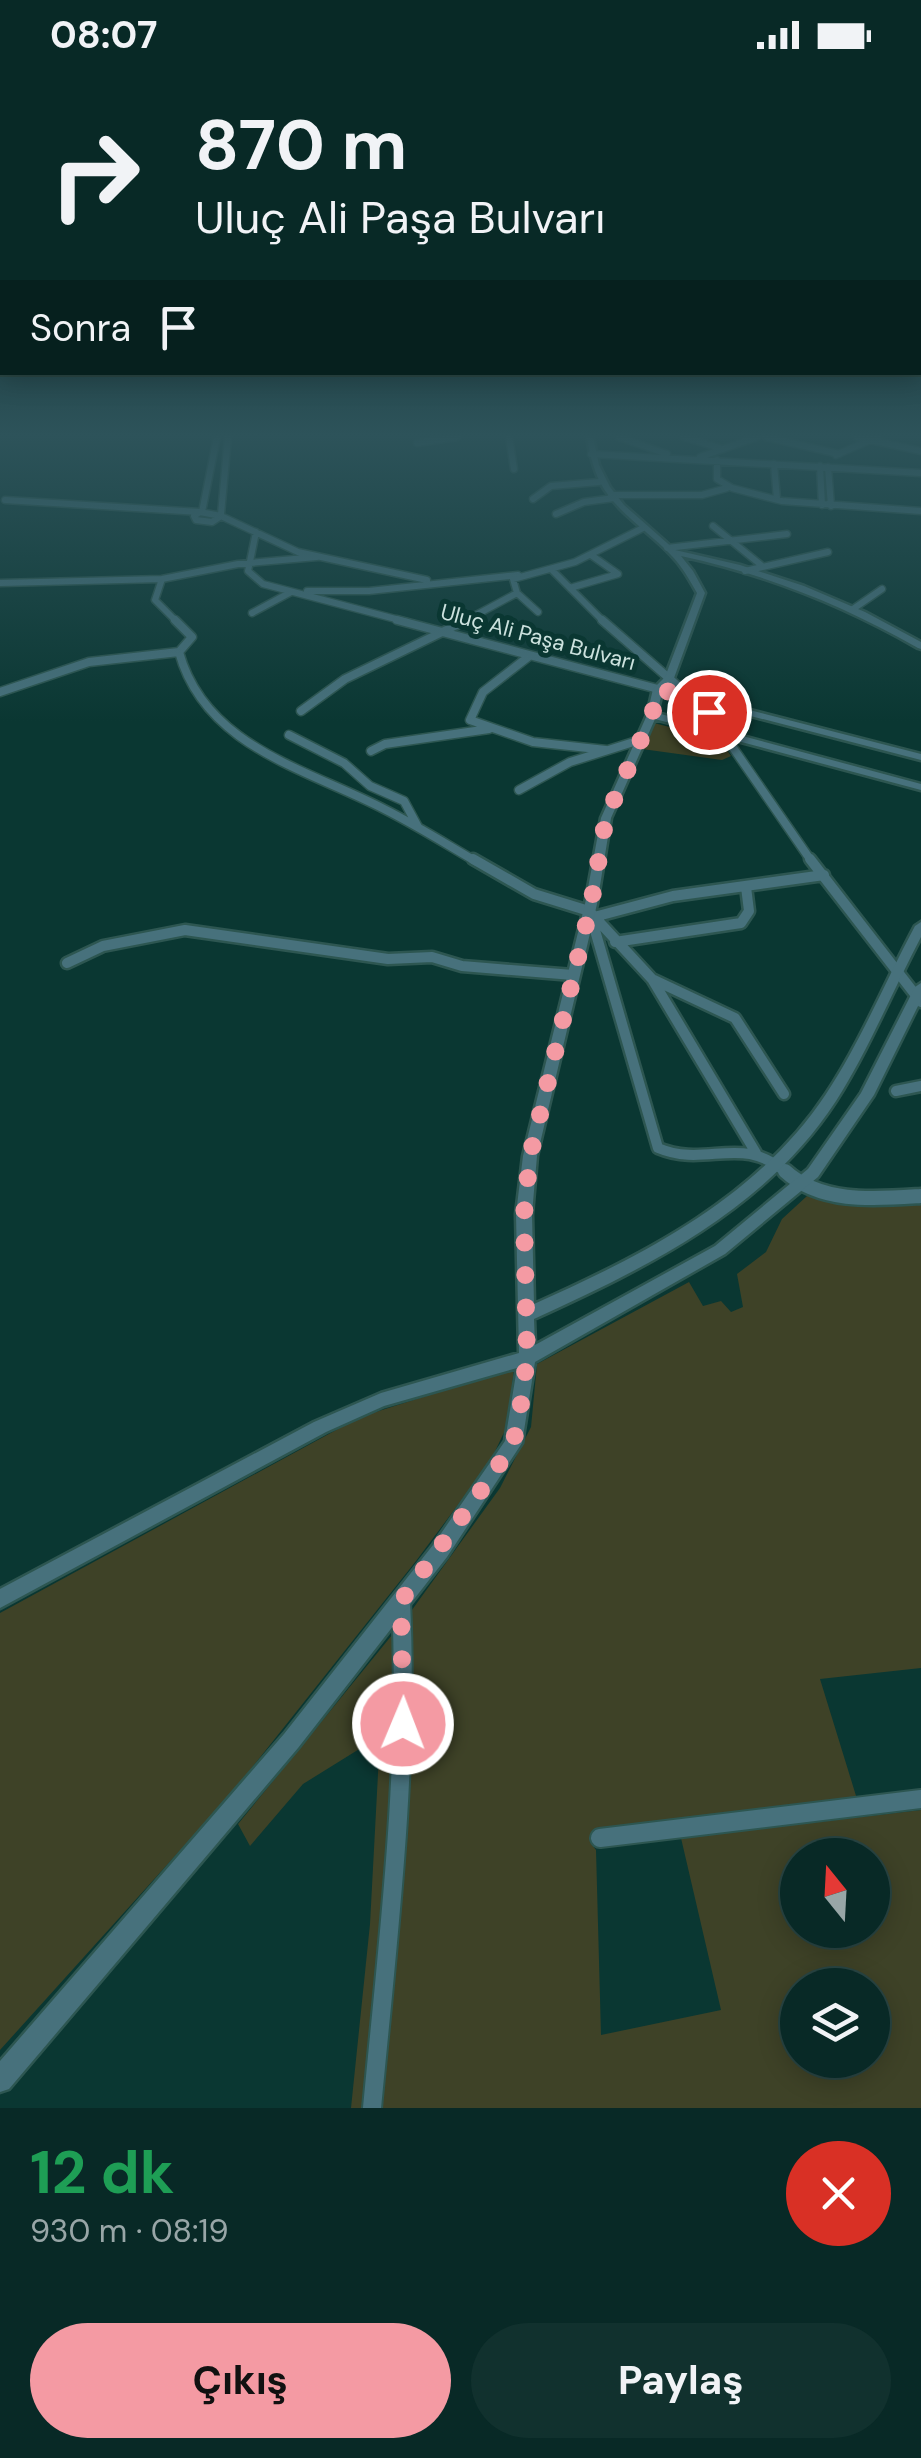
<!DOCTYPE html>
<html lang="tr">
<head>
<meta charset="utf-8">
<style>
  :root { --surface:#082926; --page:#11312e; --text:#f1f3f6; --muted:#98a6a7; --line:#294543; --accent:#f49aa3 }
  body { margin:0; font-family:"DM Sans",sans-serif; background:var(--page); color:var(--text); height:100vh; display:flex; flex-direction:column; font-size:38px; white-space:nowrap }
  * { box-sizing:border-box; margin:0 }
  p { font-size:32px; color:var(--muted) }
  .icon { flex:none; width:55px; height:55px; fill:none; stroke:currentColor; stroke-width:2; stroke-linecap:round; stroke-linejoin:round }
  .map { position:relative; height:2038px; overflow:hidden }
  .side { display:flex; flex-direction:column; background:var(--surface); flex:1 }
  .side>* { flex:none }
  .top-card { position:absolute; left:0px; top:0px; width:922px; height:305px; box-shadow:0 5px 25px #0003,0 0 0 2px var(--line); background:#082926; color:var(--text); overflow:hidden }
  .needle { width:65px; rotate:342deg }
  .controls { position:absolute; left:780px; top:1768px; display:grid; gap:20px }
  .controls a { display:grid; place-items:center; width:110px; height:110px; border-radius:50%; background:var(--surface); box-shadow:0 5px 25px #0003,0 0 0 2px var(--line); font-size:50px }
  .pin { position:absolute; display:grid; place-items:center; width:85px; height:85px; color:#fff; margin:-42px; border:5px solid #fff; border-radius:50%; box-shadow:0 2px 10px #0007 }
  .me { position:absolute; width:110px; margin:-55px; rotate:1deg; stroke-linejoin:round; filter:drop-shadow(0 0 8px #0008) }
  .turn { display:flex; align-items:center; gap:35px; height:210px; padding:0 30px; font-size:45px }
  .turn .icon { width:130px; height:130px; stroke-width:2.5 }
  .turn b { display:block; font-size:70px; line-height:85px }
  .then { display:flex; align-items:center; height:95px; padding:0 30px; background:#0003; gap:20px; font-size:38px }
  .round { display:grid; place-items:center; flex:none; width:105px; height:105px; border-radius:52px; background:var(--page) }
  .overview { display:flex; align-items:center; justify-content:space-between; height:170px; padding:0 30px }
  h1 { font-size:60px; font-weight:700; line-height:75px; color:#1e9e55 }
  .action { display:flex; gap:20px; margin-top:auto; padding:20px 30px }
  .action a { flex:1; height:115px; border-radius:60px; background:var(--accent); color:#111; font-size:40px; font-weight:700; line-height:115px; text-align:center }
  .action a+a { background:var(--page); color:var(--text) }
  .status { display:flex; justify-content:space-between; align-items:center; height:70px; padding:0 50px; background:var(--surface); direction:ltr }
  .status svg { height:28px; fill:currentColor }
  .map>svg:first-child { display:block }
</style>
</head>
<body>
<div class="status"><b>08:07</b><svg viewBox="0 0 49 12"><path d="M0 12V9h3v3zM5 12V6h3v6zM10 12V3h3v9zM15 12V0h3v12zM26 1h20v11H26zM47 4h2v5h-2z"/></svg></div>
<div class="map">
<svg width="921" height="2038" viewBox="0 0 921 2038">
  <rect width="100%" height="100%" fill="#0a3732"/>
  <path fill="#3e4227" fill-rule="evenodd" d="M654,653L720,670L731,686L722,690L642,679Z
    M807,1126L848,1132L921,1130V1598L820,1609L857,1729L593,1764L590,1772L596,1780L601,1965L721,1940L681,1768L921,1740V2038H380L409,1544L500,1418L531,1357L537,1294L689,1212L703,1236L721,1231L731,1242L743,1237L737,1204L766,1182L782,1149ZM798,1785H872V1860H798ZM798,1915H872V1990H798Z
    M514,1298L508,1354L490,1392L416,1491L231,1724L0,1980V1543L360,1347Z
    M392,1565L397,1590L390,1754L362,2038H351L370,1854L379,1685L369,1673L303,1714L250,1776L238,1754Z"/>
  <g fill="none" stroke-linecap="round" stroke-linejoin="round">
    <defs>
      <path id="minor-far4" d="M509,367L514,399
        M619,367L667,384
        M684,367L723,379
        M766,367L839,384
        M857,367L921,381
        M417,373L457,367
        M591,384L921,403
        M836,385L877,367
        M700,387L757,367
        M717,390V409L732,418L782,431L921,441
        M774,394L777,429
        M820,396L822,435
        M828,397L831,436
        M611,425H702L727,418
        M533,429L551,416L599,412
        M5,430L200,442
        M200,442L221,446L212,452L196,450L194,446Z
        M202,442L217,367
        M221,444L228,367
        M556,444L584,432L614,428
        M221,446L298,482L427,510
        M713,456L761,495
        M256,462L248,501L263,514L407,552
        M667,478L787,464
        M551,499L604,552
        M745,501L828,482
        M162,509L155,530L177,552
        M0,513L162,509L238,494L317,487
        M570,518L618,504L591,485
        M307,521H369L518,505
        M517,523L538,542
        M853,539L882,519
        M252,543L291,522
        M463,552L517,523L513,509L575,492L643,458"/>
      <path id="minor-far3" d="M175,550L192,567L179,582C205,677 307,699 384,739C416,755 446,774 477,792
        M397,550L658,619
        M602,550L709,643L812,792
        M528,587L483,622L470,650L533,672L606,680
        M0,622L89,592L179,582
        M301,641L345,609L467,550
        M289,665L344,693L370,716L404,731L418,757
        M371,681L385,674L489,659
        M519,720L570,692L640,670"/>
      <path id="minor-far2" d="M473,789L534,824L589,841L652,909L756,1083
        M810,789L921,932
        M594,847L673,826L824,805
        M592,850L658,1078C708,1099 741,1062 788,1104
        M615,872L741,853L749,841L746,817
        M67,893L103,876L185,860L388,889L432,887L462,896L573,905
        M652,909L735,948L784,1024
        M896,1021L921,1016"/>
      <path id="minor-far1" d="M785,1101C821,1134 875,1129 921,1126"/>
      <path id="minor" d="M600,1768L921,1729
        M372,2038C388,1869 409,1701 401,1531"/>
      <path id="tertiary" d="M587,367H593L599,395L610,417L624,435L675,480L740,495L804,516L865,542L921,572V579L918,578C843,535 765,504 681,486L693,501L705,523L674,608L664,618L921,684V690L662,623L657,643L921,714V720L655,649L611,748L597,834L537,1086L532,1144L534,1234C644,1185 758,1127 826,1024C861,971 885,912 915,856L921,852V867C892,922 869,979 836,1031C766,1139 648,1197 534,1249L535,1275L715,1176L808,1099L861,1023L915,917L921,913V930L874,1025L818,1107L725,1184L535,1292L522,1373L447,1487L298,1678L9,2019L0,2022V1991L284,1664L433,1475L505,1371L517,1298L384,1336L326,1362L0,1538V1519L314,1352L381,1323L519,1283L516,1144L523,1086L585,834L601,748L647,645L653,619L665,607L697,523C689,509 682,496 670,484C649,462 621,445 604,419C594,403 590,385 587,367Z"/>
    </defs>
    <use href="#minor-far4" stroke="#2d5651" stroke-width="9"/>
    <use href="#minor-far3" stroke="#2d5651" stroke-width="11"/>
    <use href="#minor-far2" stroke="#2d5651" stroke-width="15"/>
    <use href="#minor-far1" stroke="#2d5651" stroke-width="19"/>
    <use href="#minor" stroke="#2d5651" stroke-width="22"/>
    <use href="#tertiary" stroke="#2d5651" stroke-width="5"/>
    <use href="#minor-far4" stroke="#47717c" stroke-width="6"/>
    <use href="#minor-far3" stroke="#47717c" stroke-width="8"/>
    <use href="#minor-far2" stroke="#47717c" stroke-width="10"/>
    <use href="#minor-far1" stroke="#47717c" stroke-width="14"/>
    <use href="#minor" stroke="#47717c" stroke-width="18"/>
    <use href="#tertiary" fill="#47717c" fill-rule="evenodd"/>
  </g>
  <linearGradient id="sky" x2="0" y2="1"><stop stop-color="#061e1c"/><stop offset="0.56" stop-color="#2d535a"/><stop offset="1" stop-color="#2d535a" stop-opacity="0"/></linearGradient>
  <rect width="921" height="652" fill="url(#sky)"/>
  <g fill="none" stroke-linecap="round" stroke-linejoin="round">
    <path stroke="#f49aa3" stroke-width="18" stroke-dasharray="0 32.4" d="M403,1654L401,1531L493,1404L513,1373L519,1349L527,1288L524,1144L530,1086L591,834L606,748L652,645L658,619L695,628L709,642"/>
  </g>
  <g text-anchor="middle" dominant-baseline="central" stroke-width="10" stroke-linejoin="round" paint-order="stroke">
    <g font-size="22" fill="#cce2de" stroke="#0a3732">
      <text transform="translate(538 567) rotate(15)">Uluç Ali Paşa Bulvarı</text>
    </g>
  </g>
</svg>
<div class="controls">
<a><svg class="needle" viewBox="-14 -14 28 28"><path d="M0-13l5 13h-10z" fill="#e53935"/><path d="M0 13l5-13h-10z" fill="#98a6a7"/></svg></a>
<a><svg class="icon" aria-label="layers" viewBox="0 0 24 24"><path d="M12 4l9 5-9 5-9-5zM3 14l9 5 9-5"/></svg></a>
</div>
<div class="pin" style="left:709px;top:642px;background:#d93025"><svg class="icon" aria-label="arrive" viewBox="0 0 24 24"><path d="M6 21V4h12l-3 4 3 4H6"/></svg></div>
<svg class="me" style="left:403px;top:1654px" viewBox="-20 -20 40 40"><circle r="17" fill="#f49aa3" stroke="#fff" stroke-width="3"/><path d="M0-11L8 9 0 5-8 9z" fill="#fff"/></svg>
<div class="top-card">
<div class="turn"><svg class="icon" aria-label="right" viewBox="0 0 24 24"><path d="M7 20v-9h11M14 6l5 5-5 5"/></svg><div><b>870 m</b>Uluç Ali Paşa Bulvarı</div></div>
<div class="then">Sonra<svg class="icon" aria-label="arrive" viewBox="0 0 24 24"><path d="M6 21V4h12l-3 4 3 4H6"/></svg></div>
</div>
</div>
<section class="side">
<div class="overview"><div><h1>12 dk</h1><p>930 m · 08:19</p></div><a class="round" style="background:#d93025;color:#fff"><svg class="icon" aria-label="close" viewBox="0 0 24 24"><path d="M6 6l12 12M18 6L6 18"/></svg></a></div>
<div class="action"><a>Çıkış</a><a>Paylaş</a></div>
</section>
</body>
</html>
